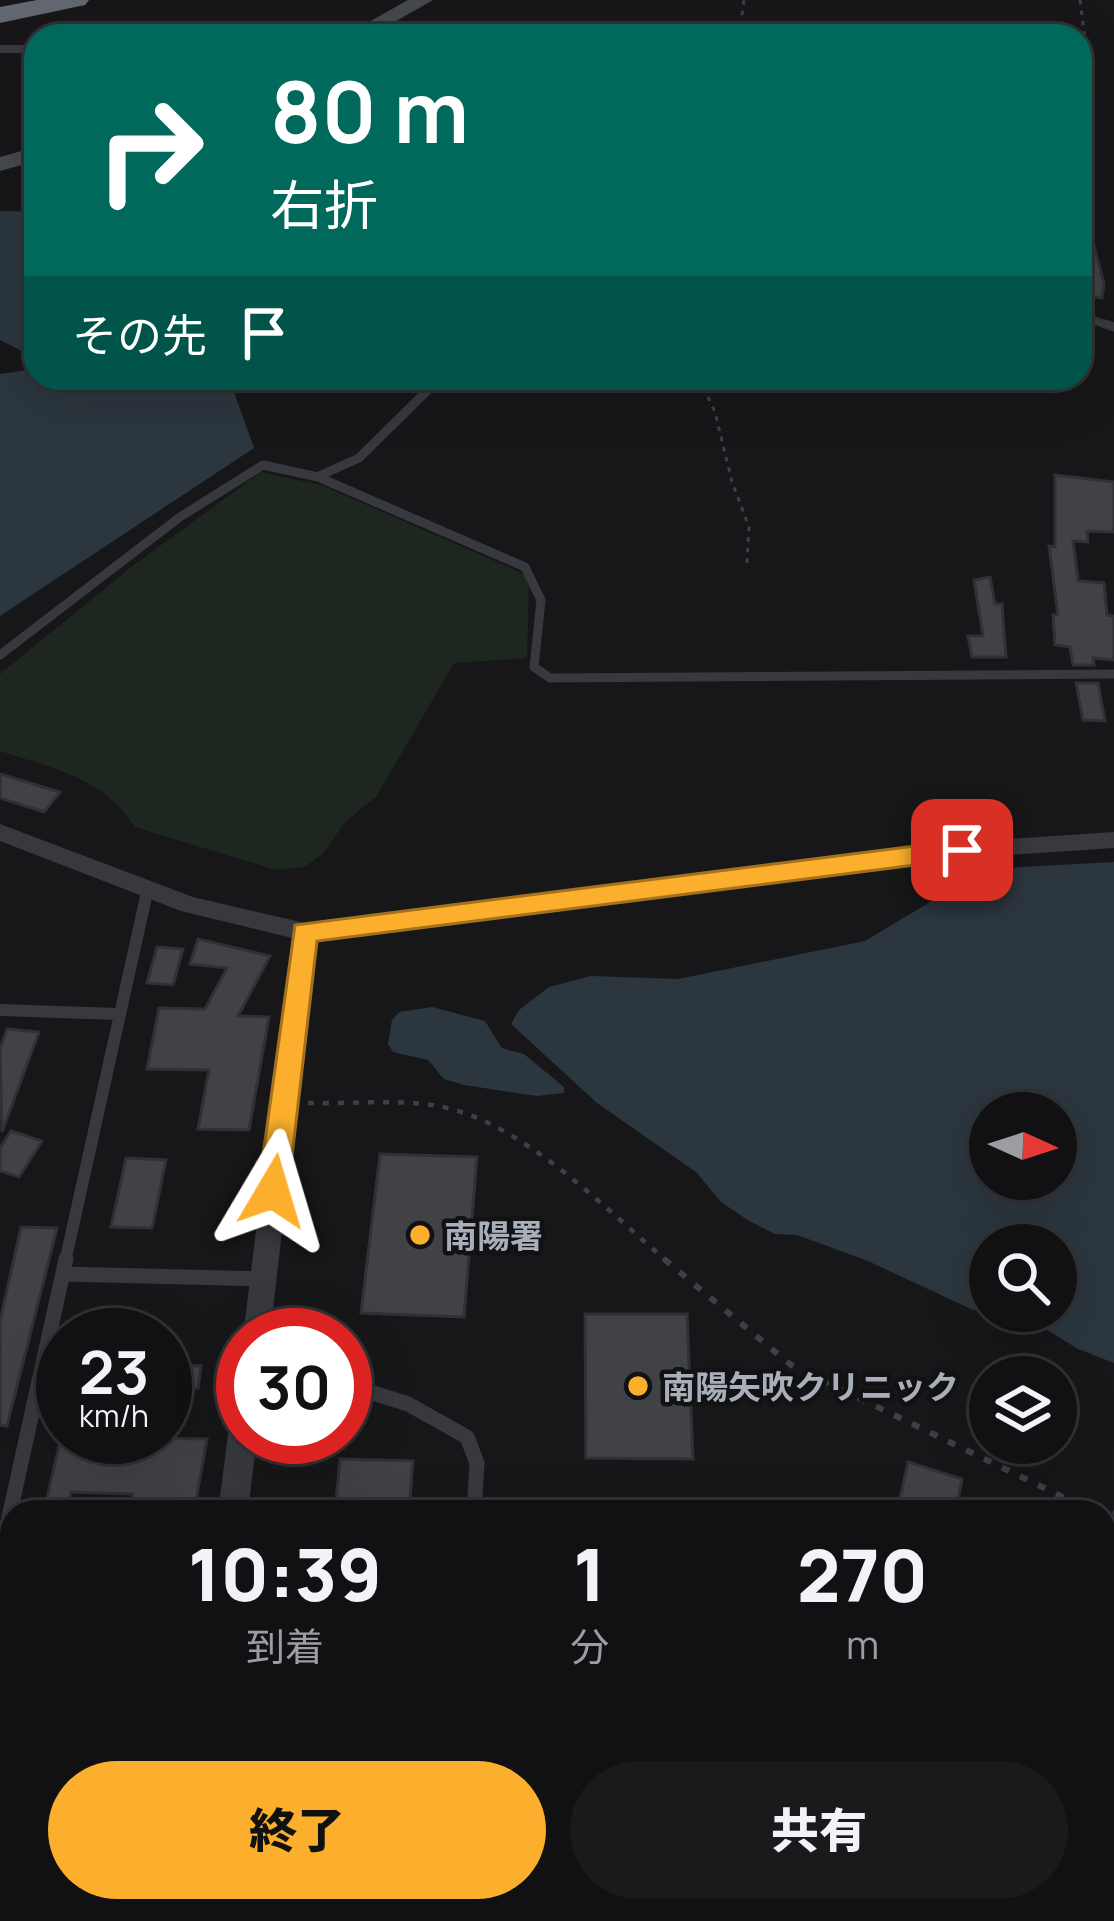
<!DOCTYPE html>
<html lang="ja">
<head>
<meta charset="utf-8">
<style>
  :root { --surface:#111113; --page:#1a1a1c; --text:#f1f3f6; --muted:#9c9da0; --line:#303133; --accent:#fcaf2c }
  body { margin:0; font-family:Manrope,"Noto Sans JP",sans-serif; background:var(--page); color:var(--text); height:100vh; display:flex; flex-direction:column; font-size:45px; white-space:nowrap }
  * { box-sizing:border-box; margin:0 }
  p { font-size:39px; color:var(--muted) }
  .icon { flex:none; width:66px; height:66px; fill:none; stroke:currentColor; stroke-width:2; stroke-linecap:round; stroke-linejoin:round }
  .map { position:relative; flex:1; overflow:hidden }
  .side { position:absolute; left:0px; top:1500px; width:1116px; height:423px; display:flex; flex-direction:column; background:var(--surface); border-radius:36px 36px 0 0; box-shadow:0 12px 48px #0002,0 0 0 3px var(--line) }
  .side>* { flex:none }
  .top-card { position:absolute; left:24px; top:24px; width:1068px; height:366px; border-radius:36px; box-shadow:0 12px 48px #0002,0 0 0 3px var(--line); background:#00695c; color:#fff; overflow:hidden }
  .needle { width:78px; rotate:93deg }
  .fabs { position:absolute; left:969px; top:1092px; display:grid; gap:24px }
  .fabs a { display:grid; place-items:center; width:108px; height:108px; border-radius:50%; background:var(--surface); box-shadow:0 12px 48px #0002,0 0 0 3px var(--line); font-size:60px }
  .speed { position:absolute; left:36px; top:1308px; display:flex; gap:24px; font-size:60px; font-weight:700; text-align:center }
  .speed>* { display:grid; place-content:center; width:156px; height:156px; border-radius:50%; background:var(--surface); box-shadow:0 12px 48px #0002,0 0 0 3px var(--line); line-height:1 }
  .speed small { font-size:30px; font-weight:400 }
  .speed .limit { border:18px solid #d22; background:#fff; color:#111 }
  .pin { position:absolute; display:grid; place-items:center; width:102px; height:102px; color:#fff; margin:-51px; border-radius:24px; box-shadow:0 6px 18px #0006 }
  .me { position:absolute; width:132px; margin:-66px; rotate:7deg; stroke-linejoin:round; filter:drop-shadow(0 0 9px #0008) }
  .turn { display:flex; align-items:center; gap:42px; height:252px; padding:0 48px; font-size:54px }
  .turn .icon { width:156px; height:156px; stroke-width:2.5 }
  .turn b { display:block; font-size:84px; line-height:102px }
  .then { display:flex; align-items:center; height:114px; padding:0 48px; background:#0003; gap:24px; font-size:45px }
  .eta { display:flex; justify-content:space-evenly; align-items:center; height:204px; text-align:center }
  .eta b { font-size:72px; font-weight:800; line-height:84px }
  .primary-button { display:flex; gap:24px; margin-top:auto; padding:24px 48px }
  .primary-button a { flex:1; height:138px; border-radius:72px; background:var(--accent); color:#111; font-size:48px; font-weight:800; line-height:138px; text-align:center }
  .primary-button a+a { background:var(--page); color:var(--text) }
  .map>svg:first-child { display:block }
</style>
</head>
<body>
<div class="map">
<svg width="1114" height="1921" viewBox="0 0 1114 1921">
  <rect width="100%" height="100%" fill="#171719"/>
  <path fill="#1e271f" d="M261,472L321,485L520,572L529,579L527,658L454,663L376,797L345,822L323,854L304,867L276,870L135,827C103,777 54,769 0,751V674L134,565Z"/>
  <path fill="#2c363e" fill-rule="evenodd" d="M0,211L36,212V351L24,352L0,340Z
    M36,369V378H229L254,448L0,616V374Z
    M1114,862V1363L1078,1349L1042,1327L971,1309L868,1261L797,1235L775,1234L749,1221L721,1202L696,1172L597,1103L511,1024L519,1010L549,987L591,976L678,979L865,941L985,869ZM990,1113H1056V1179H990ZM990,1245H1056V1311H990Z
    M432,1007L485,1021L502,1048L524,1054L564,1087V1093L537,1096L464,1085L444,1079L428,1060L393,1052L388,1044L392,1020L399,1012Z"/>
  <path fill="#414246" stroke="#313135" stroke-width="3" d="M1086,216L1104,284L1102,298L1080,295V217Z
    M1055,475L1114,482V532L1087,531L1088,542L1073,541L1078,581L1104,583L1107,615L1114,616V660L1093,658L1094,665H1073L1070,647L1055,645L1053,615H1058L1049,546L1055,547Z
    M990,577L995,604H1002L1006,657H972L968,636H983L974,580Z
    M1076,683H1098L1105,721L1083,720Z
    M0,774L60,792L44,812L0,798Z
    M198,939L270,956L238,1016L269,1017L249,1130L198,1129L209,1070L147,1069L159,1008L205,1009L227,968L190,964Z
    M157,947L183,949L173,985L147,983Z
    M7,1029L39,1032L2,1132L0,1048Z
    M11,1131L42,1141L19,1177L0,1171V1148Z
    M380,1154L477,1157L464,1317L361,1313Z
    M126,1158L166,1160L152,1228L111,1227Z
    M21,1227L57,1228L7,1426L0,1425V1321Z
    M585,1314H687L693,1459L586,1458Z
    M165,1365L201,1366L198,1388H165Z
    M61,1437L207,1439L194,1512H130L133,1494L71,1492L68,1512H44Z
    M340,1459L413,1461L409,1512H335Z
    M908,1462L962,1479L956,1512H897Z"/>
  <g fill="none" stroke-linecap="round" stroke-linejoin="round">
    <path stroke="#3d4045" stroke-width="3" stroke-dasharray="4.5 6" stroke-linecap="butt" d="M1080,0L1092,95L1080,98
      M739,36L744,0
      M699,378L715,412L732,482L749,527L747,563"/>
    <path stroke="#3d4045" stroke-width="4.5" stroke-dasharray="6 9" stroke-linecap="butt" d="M308,1103C350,1104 397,1099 438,1106C522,1121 605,1209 668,1262"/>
    <path stroke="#3d4045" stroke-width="6" stroke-dasharray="8 12" stroke-linecap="butt" d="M664,1259L791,1365L1073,1502L1114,1513"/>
    <path stroke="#37393e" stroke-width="8" d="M0,49H36
      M1080,316L1114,327"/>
    <path stroke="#37393e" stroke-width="9" d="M1105,324L1114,327
      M319,476L359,458L440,378
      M0,655L180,517L263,465L318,477L525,567L541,600L534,667L550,678L1114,674"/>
    <path stroke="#37393e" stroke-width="12" d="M0,1010L117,1014
      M65,1262L148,888"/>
    <path stroke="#37393e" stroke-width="15" d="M63,1274L262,1279
      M345,1384L408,1404L467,1437L477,1463L474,1512
      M0,1558L66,1259
      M504,1911V1921
      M705,1911V1921
      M829,1911L830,1921"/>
    <path fill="#37393e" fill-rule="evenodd" d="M0,824L193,897L305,923L962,842L1114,832V848L962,858L316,940L270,1335L243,1337L292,938L181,911L0,841Z
      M243,1421V1437H257L248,1512H218L228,1435L233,1425Z
      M0,1848H12V1882H0Z
      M1104,1864H1114V1898H1104Z
      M162,1911H196L194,1921H160Z"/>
    <path fill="#45484e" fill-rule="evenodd" d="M408,0H433L370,36H344Z
      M36,147V161L0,171V157Z"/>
    <path fill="#63676f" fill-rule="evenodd" d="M37,0H89L85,5L0,23V7Z"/>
  </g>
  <path fill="#fcaf2c" stroke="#a4721d" stroke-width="3" d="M962,840L975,850L962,859L317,941L288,1191L284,1200L273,1204L263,1200L258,1191L295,925Z"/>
  <g fill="#fcaf2c" stroke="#121214" stroke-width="4.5">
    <circle cx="420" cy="1235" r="12"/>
    <circle cx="638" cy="1386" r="12"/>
  </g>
  <g text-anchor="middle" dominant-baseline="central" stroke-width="9" stroke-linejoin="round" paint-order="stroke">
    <g font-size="33" font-weight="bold" fill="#a8aeba" stroke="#121214" text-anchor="start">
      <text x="444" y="1235">南陽署</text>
      <text x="662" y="1386">南陽矢吹クリニック</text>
    </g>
  </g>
</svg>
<div class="fabs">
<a><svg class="needle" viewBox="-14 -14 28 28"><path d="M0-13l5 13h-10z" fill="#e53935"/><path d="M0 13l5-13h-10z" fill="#9c9da0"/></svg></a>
<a><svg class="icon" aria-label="search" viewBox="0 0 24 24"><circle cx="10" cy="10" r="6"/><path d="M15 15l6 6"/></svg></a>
<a><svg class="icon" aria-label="layers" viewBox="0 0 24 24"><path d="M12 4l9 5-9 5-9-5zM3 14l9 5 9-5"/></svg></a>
</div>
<div class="speed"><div>23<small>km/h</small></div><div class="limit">30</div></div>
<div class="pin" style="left:962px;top:850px;background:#d93025"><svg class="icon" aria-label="arrive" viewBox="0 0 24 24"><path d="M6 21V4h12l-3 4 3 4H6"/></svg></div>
<svg class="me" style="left:273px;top:1191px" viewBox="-20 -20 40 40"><path d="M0-17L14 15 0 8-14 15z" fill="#fcaf2c" stroke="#fff" stroke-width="4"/></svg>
<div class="top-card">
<div class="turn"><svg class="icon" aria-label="right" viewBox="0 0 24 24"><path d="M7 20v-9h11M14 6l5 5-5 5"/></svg><div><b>80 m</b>右折</div></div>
<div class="then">その先<svg class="icon" aria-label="arrive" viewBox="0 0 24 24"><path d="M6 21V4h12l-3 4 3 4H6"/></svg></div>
</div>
<section class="side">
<div class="eta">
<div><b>10:39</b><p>到着</p></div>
<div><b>1</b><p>分</p></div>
<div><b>270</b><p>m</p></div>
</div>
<div class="primary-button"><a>終了</a><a>共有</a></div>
</section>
</div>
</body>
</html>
